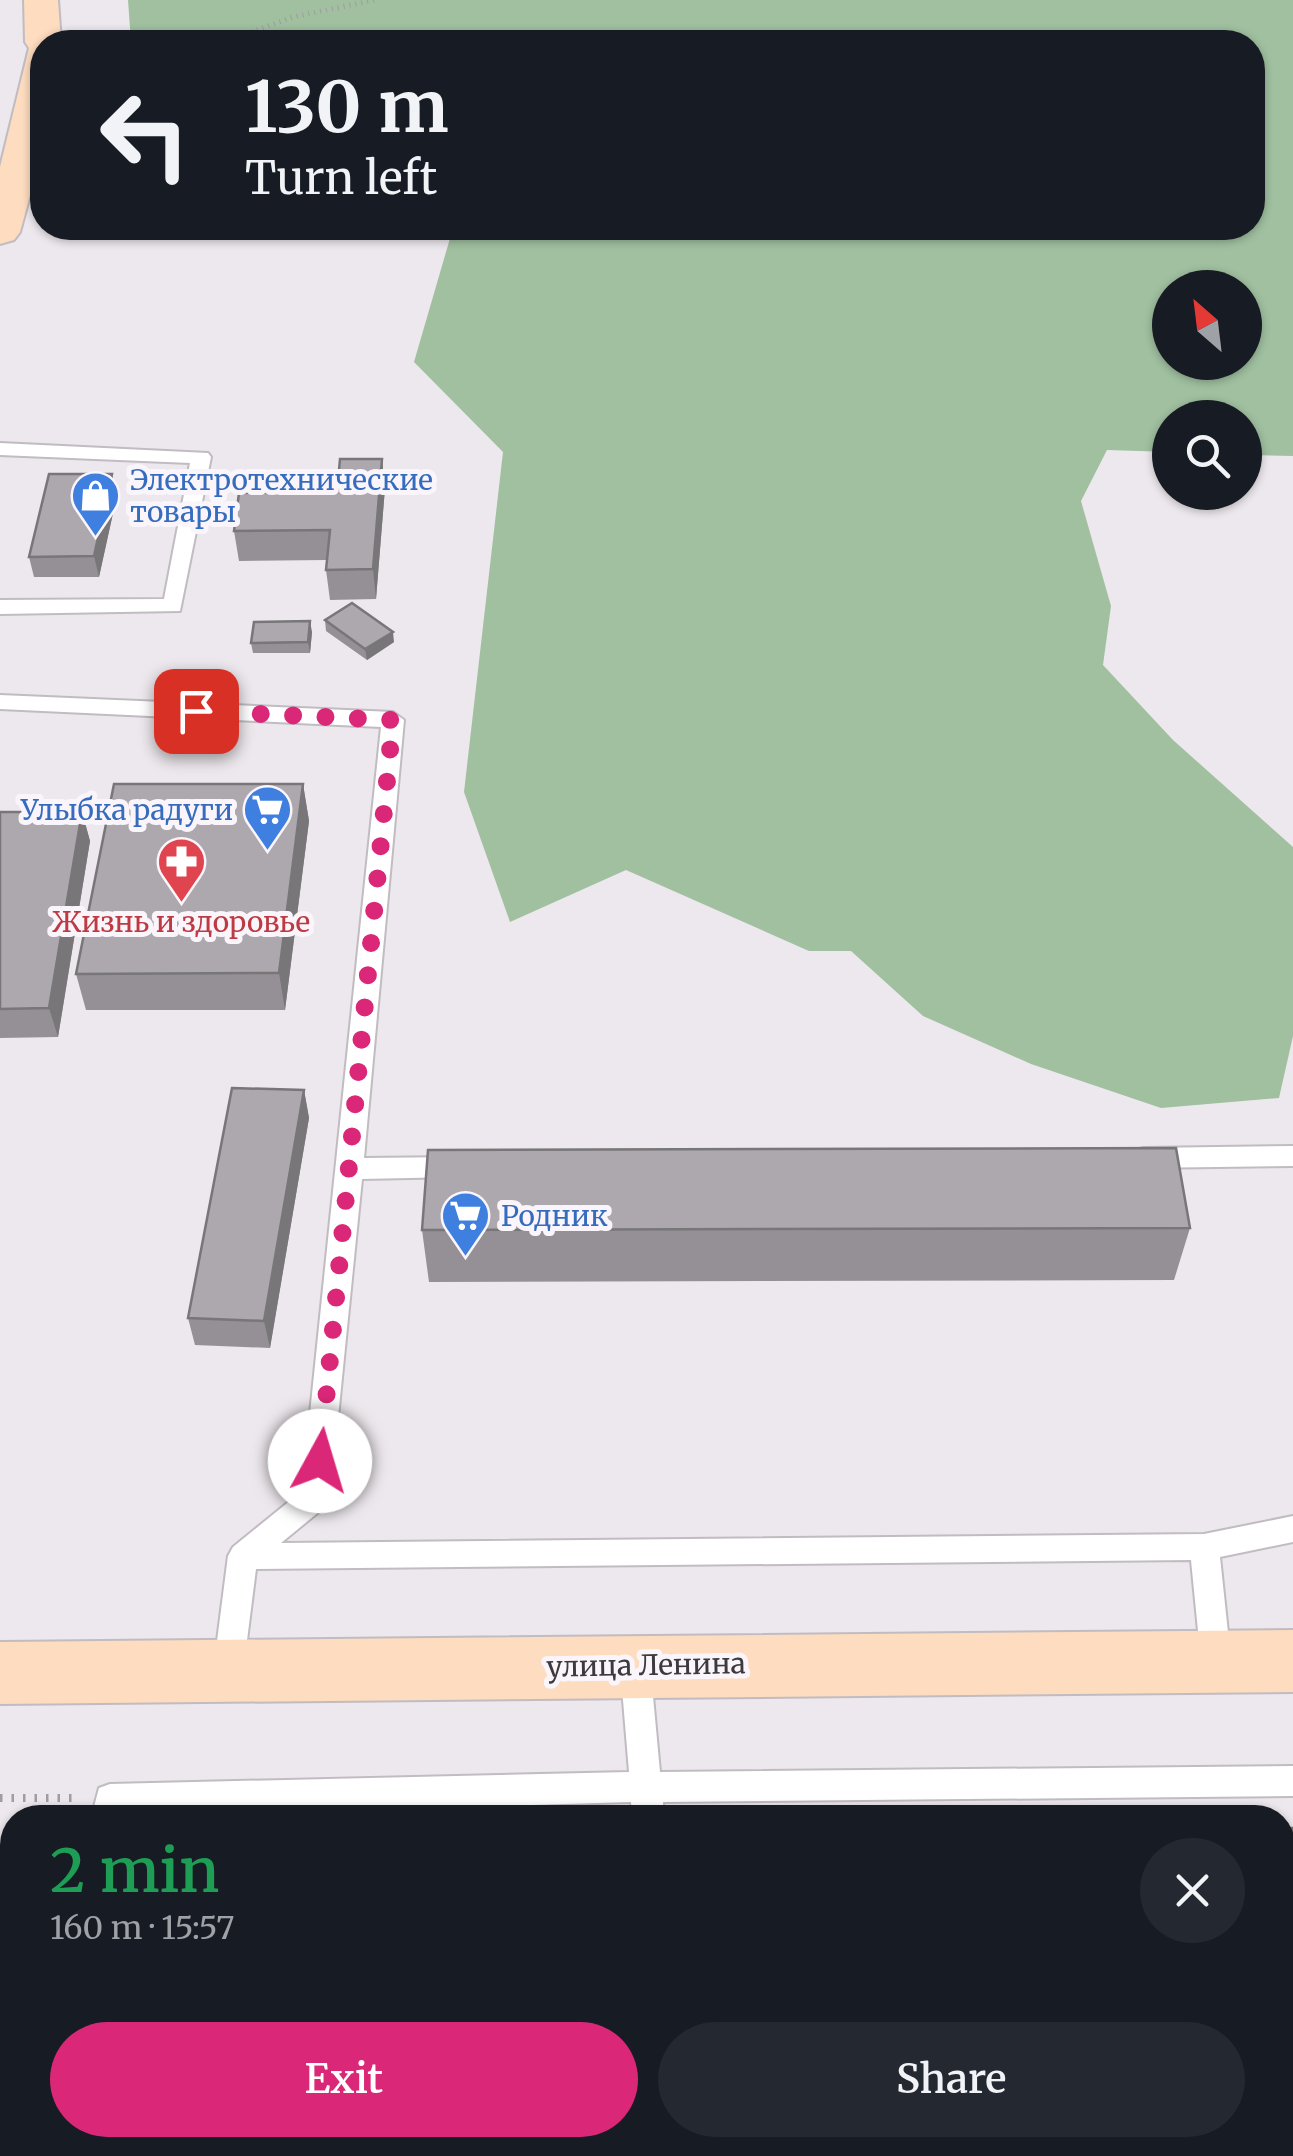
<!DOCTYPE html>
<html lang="en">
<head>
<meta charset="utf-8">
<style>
  :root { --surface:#171b24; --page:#242831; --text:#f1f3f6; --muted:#9ea1a6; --accent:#db2777 }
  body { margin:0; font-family:Merriweather,serif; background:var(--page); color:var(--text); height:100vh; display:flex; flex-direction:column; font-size:38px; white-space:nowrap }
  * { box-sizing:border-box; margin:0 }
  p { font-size:32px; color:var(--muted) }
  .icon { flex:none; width:55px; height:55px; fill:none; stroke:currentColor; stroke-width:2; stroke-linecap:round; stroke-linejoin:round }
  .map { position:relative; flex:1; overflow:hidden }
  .panel { position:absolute; left:0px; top:1805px; width:1295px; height:352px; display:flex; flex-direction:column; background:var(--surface); border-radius:40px 40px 0 0; box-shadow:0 2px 8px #0004 }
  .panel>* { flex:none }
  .banner { position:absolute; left:30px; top:30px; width:1235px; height:210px; border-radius:40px; box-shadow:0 2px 8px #0004; background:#171b24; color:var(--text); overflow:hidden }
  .needle { width:65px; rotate:332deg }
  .fabs { position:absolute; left:1152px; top:270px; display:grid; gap:20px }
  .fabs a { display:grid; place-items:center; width:110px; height:110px; border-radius:50%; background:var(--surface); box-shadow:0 2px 8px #0004; font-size:50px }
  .pin { position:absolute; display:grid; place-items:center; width:85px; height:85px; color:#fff; margin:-42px; border-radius:20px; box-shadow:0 5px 15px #0006 }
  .me { position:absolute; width:110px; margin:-55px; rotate:6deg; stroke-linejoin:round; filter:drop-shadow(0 0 8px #0008) }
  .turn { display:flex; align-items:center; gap:35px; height:210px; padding:0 50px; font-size:45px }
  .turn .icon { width:130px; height:130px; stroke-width:2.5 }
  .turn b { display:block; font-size:70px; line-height:85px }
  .round { display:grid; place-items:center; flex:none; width:105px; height:105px; border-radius:52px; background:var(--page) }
  .overview { display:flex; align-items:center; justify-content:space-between; height:170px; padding:0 50px }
  h1 { font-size:60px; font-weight:600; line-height:75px; color:#1e9e55 }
  .action { display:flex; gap:20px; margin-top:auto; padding:20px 50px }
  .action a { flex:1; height:115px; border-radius:60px; background:var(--accent); color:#fff; font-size:40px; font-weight:600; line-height:115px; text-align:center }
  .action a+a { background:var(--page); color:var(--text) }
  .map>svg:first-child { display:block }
</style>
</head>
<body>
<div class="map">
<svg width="1293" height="2156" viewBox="0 0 1293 2156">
  <rect width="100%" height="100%" fill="#ede8ed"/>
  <path fill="#a0c0a0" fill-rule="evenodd" d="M128,0H1293V456L1245,455V418H1170V452L1107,450L1081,501L1111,606L1103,665L1173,740L1293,847V1036L1279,1098L1161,1108L1031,1064L923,1016L851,951H809L626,870L510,922L464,792L503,452L414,362L453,228H1252V42H131ZM1170,288H1245V362H1170Z"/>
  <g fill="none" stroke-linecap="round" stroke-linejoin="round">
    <defs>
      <path id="lane" d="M0,443L208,453L211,457L180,611L0,614V600L164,599L190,463L0,455Z
        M0,695L393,712L404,720L364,1158L458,1157L467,1160L471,1167L467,1174L458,1177L362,1179L330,1497L326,1506L281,1543L1204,1534L1293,1516V1542L1220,1557L1231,1661L1227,1671L1216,1675L1205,1671L1201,1661L1191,1560L256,1569L243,1672L239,1682L228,1686L217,1682L213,1672L228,1556L233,1547L302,1491L381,727L0,709Z
        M1293,1146V1166L1143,1168L1134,1165L1130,1158L1134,1151L1143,1148Z
        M635,1650L646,1654L650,1664L660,1772L1293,1766V1796L663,1802L664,1818H632L631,1802L91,1818L99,1788L110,1784L629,1772L620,1664L624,1654Z
        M12,1890V1922L0,1923V1891Z
        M621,2145H666L661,2156H616Z
        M677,2145H729L734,2156H682Z"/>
      <path id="secondary" d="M24,0H58L61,42H42V151L20,232L14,240L0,244V167L29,48L25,42Z
        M1293,1630V1692L0,1704V1642Z"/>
    </defs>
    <use href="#lane" stroke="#c1bcc1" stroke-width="4"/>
    <use href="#secondary" stroke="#c1bcc1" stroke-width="4"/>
    <path stroke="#a09ca0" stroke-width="5" stroke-dasharray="1 5" stroke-linecap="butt" d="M223,42L293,17L375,0"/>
    <path stroke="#a09ca0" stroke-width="8" stroke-dasharray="2.5 9" stroke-linecap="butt" d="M0,1798H74"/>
    <use href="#lane" fill="#fff" fill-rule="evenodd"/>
    <use href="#secondary" fill="#fddcbf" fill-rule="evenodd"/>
  </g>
  <path fill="#949095" d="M382,459L385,488L376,599L330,600L326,570L327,560L239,561L234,531L337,492Z
    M117,495L99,577H34L29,557Z
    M325,620L394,642L367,660L326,631Z
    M312,632L310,653H253L251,643Z
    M303,784L309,821L285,1010H86L76,974Z
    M0,812H82L90,841L58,1037L0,1038Z
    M304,1090L309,1118L270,1348L195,1345L188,1318Z
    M1190,1228L1174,1280L429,1282L422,1230Z
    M1282,1828H1293V1977H1282Z
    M0,1976H12V2138H0Z"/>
  <path fill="#787679" d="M382,459L385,488L376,599L373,569Z
    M112,474L117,495L99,577L94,556Z
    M310,621L312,632L310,653L308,642Z
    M393,632L394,642L367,660L365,649Z
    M303,784L309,821L285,1010L279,973Z
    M82,812L90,841L58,1037L49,1008Z
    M304,1090L309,1118L270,1348L264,1321Z"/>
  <path fill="#aca8ad" stroke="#787679" stroke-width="2.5" d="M340,459H382L373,569L326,570L330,530L234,531L239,493L337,492Z
    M49,474H112L94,556L29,557Z
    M352,603L393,632L365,649L325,620Z
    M310,621L308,642L251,643L254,622Z
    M114,784H303L279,973L76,974Z
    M0,812H82L49,1008L0,1009Z
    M232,1088L304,1090L264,1321L188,1318Z
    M1176,1148L1190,1228L422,1230L428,1150Z
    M1282,1828H1293V1945H1282Z
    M0,1976H12V2104H0Z"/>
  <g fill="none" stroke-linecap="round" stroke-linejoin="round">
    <path stroke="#db2777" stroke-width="18" stroke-dasharray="0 32.4" d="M196,711L393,720L320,1461"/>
  </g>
  <defs>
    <symbol id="shop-pin" viewBox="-11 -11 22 30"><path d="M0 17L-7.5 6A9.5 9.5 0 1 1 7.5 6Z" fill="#3f7fe0" stroke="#faf5fa"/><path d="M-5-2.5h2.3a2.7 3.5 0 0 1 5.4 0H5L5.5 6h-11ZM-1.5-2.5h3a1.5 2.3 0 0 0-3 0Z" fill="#fff"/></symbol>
    <symbol id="supermarket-pin" viewBox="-11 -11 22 30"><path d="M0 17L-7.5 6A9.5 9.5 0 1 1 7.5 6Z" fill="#3f7fe0" stroke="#faf5fa"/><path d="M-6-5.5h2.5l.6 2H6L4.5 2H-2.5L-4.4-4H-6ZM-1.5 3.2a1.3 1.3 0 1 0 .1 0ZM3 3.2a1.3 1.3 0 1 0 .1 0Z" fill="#fff"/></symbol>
    <symbol id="pharmacy-pin" viewBox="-11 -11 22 30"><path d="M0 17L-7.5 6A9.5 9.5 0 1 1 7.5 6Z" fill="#e0444e" stroke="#faf5fa"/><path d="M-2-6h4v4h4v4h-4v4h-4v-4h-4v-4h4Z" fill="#fff"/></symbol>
  </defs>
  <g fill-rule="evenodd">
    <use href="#shop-pin" x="68" y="468" width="55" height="75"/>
    <use href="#supermarket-pin" x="240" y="782" width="55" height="75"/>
    <use href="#pharmacy-pin" x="154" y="834" width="55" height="75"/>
    <use href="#supermarket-pin" x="438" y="1188" width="55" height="75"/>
  </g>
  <g text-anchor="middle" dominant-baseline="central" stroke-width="10" stroke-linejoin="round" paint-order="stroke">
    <g font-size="28" fill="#366cbe" stroke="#faf5fa" text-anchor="start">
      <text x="130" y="480">Электротехнические<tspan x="130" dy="32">товары</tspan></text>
      <text x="233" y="810" text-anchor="end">Улыбка радуги</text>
      <text x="501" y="1216">Родник</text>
    </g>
    <g font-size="28" fill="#be3a42" stroke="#faf5fa">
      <text x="181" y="922">Жизнь и здоровье</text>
    </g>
    <g font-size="28" fill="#3c3a3c" stroke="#faf5fa">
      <text transform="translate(646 1665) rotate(-1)">улица Ленина</text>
    </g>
  </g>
</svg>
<div class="fabs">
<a><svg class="needle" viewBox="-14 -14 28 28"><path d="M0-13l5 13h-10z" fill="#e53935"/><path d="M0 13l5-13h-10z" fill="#9ea1a6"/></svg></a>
<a><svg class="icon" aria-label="search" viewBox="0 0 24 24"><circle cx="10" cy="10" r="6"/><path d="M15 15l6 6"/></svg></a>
</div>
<div class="pin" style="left:196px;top:711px;background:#d93025"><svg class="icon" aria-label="arrive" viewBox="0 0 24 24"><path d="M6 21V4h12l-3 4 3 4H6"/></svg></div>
<svg class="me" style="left:320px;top:1461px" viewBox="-20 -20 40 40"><circle r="19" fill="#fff"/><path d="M0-13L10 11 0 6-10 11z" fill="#db2777"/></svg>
<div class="banner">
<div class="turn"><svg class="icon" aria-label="left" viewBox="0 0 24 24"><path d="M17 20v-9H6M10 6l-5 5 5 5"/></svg><div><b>130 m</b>Turn left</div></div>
</div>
<section class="panel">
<div class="overview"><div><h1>2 min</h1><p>160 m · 15:57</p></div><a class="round"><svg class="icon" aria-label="close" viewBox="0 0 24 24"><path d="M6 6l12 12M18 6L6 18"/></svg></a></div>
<div class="action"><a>Exit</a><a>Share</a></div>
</section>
</div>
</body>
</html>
